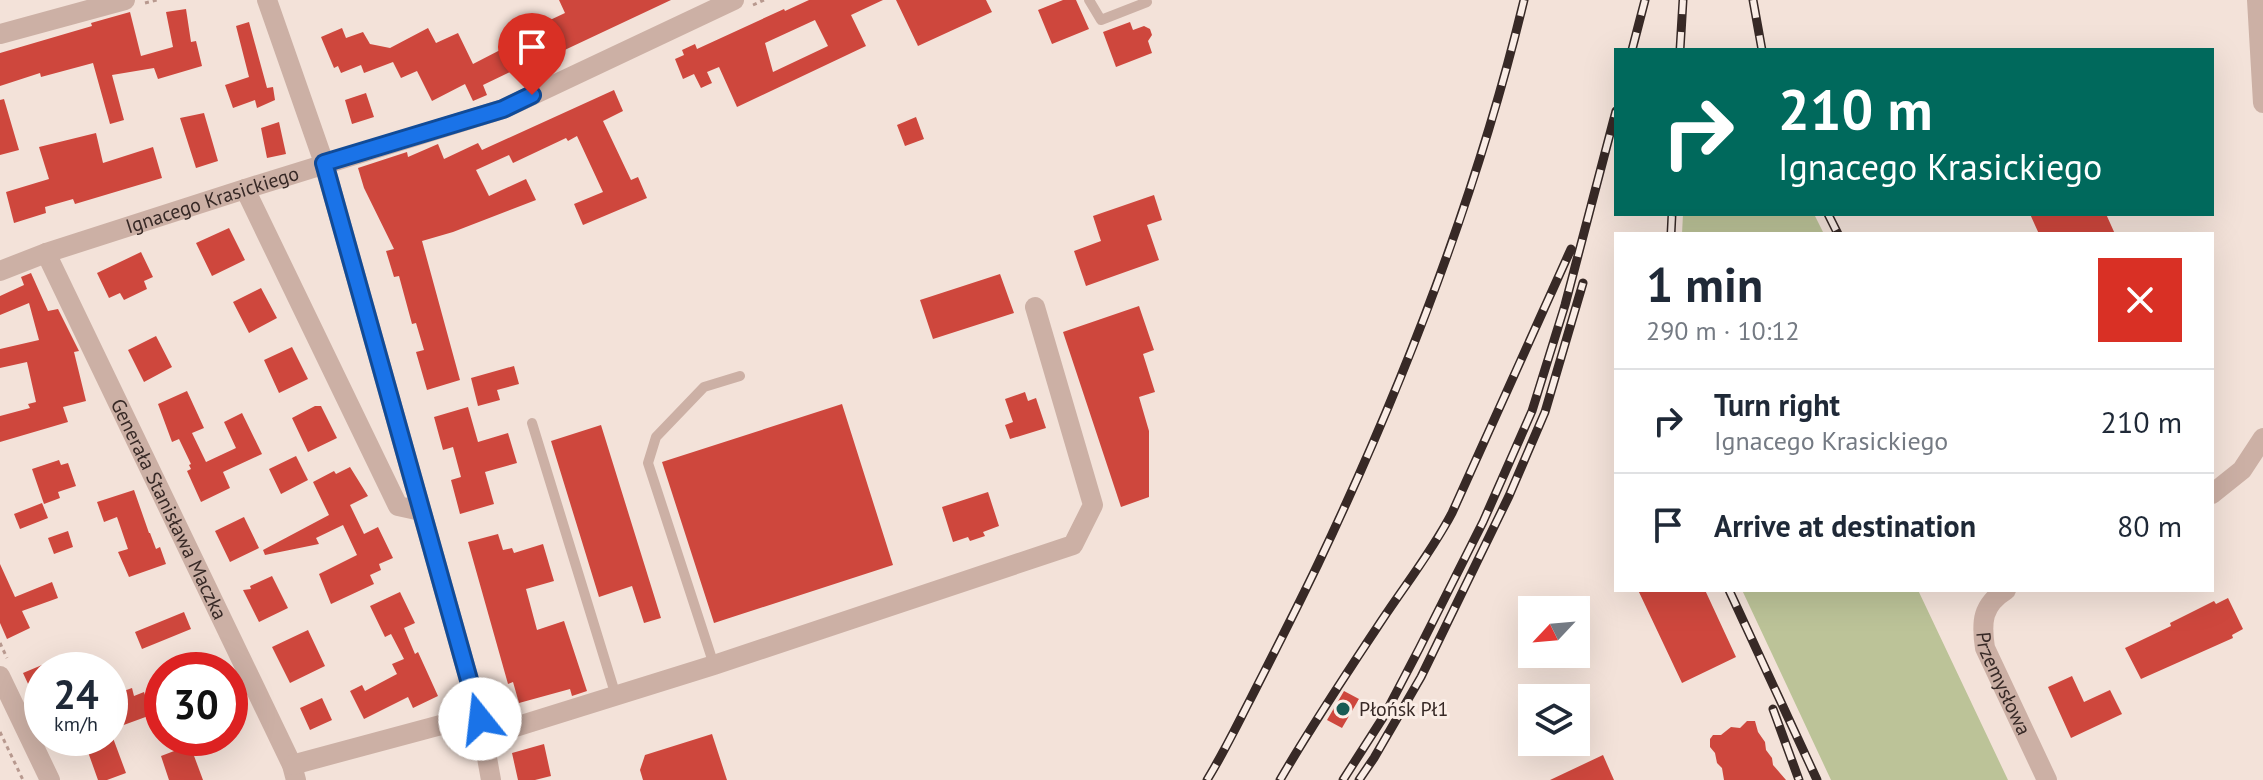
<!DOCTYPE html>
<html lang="en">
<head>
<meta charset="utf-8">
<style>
  :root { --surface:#fff; --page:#f6f6f7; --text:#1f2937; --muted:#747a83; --line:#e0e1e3 }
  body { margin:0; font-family:"PT Sans",sans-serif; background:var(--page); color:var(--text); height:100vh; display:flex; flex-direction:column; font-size:30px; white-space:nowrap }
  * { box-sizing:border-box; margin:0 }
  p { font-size:26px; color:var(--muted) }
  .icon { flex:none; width:44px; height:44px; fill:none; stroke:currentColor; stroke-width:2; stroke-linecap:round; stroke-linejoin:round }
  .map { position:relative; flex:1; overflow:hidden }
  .details { position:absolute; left:1614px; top:232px; width:600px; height:360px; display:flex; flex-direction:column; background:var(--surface); border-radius:0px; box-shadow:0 8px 32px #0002 }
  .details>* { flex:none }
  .top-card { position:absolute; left:1614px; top:48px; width:600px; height:168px; border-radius:0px; box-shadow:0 8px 32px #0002; background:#00695c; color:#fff; overflow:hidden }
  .needle { width:52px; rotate:244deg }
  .buttons { position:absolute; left:1518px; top:596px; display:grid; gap:16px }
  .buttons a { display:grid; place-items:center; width:72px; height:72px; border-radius:0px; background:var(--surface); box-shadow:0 8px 32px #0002; font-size:40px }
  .speed { position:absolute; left:24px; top:652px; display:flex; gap:16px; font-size:40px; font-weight:700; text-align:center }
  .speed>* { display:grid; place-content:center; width:104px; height:104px; border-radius:50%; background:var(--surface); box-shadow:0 8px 32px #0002; line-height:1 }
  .speed small { font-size:20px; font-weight:400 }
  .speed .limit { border:12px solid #d22; background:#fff; color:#111 }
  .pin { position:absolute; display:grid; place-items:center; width:68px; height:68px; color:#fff; margin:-82px -34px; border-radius:50% 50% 50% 0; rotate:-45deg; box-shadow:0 0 8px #0007 }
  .pin .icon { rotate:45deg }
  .me { position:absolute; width:88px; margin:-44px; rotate:344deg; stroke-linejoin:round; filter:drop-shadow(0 0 6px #0008) }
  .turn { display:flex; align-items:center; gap:28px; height:168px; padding:0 32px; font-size:36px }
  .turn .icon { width:104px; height:104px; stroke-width:2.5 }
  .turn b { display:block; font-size:56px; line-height:68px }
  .round { display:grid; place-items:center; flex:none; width:84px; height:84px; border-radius:0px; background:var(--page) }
  .head { display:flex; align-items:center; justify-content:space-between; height:136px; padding:0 32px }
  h1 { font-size:48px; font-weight:700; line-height:60px }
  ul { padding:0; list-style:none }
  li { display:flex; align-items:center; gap:24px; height:104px; padding:0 32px; border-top:2px solid var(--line) }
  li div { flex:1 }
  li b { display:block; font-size:30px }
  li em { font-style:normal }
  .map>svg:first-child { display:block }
</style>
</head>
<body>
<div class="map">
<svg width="2263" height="780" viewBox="0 0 2263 780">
  <rect width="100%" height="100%" fill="#f3e2d9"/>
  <path fill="#bcc398" d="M1683,214H1814L1824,234H1682Z
    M1742,590H1918L2008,780H1831Z"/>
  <path fill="#ce473d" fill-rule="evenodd" d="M559,0H671L537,63L535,60L483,85L487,95L473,101L465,84L432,101L417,71L401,78L393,62L364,73L361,65L341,73L338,66L334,68L321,37L342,28L346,38L363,32L370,44L390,48L428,28L436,43L458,33L473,64L504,48L501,43L565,13Z
    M809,0H883L851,15L866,46L737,107L719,67L707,72L712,83L701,88L694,74L683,79L675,59L684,55L682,50L695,44L697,49L784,9L785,11ZM815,20L828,46L773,72L765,43Z
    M896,0H986L992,12L918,46Z
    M1063,0H1076L1089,29L1052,44L1038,10Z
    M186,9L191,42L196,41L202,66L158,79L154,68L112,75L124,120L110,124L93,63L41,77L40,73L0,86V53L92,26L91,23L130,12L141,56L173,47L166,12Z
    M249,22L267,88L273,87L275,100L257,108L255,100L233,108L225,85L249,77L236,26Z
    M1130,22L1133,30L1144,26L1150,29L1152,35L1148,41L1152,53L1116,67L1103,32Z
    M614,90L623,111L603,121L631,180L638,177L647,198L583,225L574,204L603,192L577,136L568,141L566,138L513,163L509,155L476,170L489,196L526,179L536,200L453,232L422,241L460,380L427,390L416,352L424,350L416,323L412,324L399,276L394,277L386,251L394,249L364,188L358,168L407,152L408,157L438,144L444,159L478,143L482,150Z
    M366,93L374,117L352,124L345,100Z
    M4,99L19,150L0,155V100Z
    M204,113L218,161L196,168L180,118Z
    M916,117L924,139L905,146L897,125Z
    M279,122L286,154L267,158L261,128Z
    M96,133L103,163L153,147L162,178L75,204L73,199L45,207L46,213L14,223L6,192L49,179L39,147Z
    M1154,195L1162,220L1147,225L1159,260L1086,286L1074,251L1101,241L1093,216Z
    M2030,214H2106L2115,234H2039Z
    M229,228L245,260L212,276L196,243Z
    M141,252L153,277L144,281L147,289L124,300L120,293L109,298L97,273Z
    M31,273L48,311L58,309L79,351L74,352L86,401L63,407L68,422L0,442V416L30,408L28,404L36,402L27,362L0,368V349L39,340L29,303L0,315V296L24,285L21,277Z
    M1000,274L1014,313L933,339L920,300Z
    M261,288L277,318L249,333L233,302Z
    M1139,306L1154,350L1143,354L1155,392L1139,397L1149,431V497L1121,507L1063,332Z
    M156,336L172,367L144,382L128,350Z
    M292,347L308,379L279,393L264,360Z
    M514,366L519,384L497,390L500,400L478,406L471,378Z
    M187,391L204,428L192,433L206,462L236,448L224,422L242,413L262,454L223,472L230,488L201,502L187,471L191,469L189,465L191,464L179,439L172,442L158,404Z
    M1025,392L1028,401L1036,398L1046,428L1010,439L1005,425L1013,422L1005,399Z
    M842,404L893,565L714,623L662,462Z
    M315,406H321L337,438L308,452L292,418Z
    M468,407L478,442L508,433L517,463L485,472L494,504L460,514L451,480L461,477L453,447L443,450L434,417Z
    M601,425L661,618L644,623L632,586L599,597L551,441Z
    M296,456L308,480L281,494L269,469Z
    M59,460L61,465L68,463L76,486L58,492L60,498L44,504L32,469Z
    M350,467L368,496L350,505L364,534L378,527L393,558L379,564L381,570L370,575L374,584L331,604L319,574L357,555L343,525L316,538L319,544L265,555L263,550L329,515L313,482L334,471L336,474Z
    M134,490L149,533H150L156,549L160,547L166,564L129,577L118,552L128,549L117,517L104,522L97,502Z
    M988,492L999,526L983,532L985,536L970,541L968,537L953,542L942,507Z
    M42,503L48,518L20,529L14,514Z
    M244,517L259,548L230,562L215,531Z
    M68,531L73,547L54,554L48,538Z
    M498,534L503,550L512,548L514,553L543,544L554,581L526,589L537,630L564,621L587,691L572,696L570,689L519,703L513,682L508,684L468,542Z
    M0,564L15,597L52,582L58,598L22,611L30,628L7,639L0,623Z
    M272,576L288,608L259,622L243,590L251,589L250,586Z
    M1638,590H1705L1736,657L1682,683Z
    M400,592L415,623L404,628L415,654L418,652L438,696L413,708L408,697L364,719L350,691L362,685L365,691L397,674L392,664L404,659L391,634L385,637L370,606Z
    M2228,598L2243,629L2232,635L2233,638L2141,679L2125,648L2171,626L2170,623L2214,601L2216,604Z
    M184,612L191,629L142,649L135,632Z
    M308,630L325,666L290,683L272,647Z
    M42,665V714L23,673Z
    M2072,676L2084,702L2110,690L2122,714L2071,738L2048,687Z
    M132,688L134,696L144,692L145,695L162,689V711L110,730V696Z
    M1344,691L1359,699L1342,728L1327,720Z
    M322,698L332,720L310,730L300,708Z
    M1747,721H1755L1758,732L1765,742L1766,750L1772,758L1773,765L1786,780H1724L1722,768L1717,763L1715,753L1710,747V739L1713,735H1721L1731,727L1740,728Z
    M712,734L727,780H643L640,770L645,755Z
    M83,738H113L126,773L107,780H98Z
    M544,744L551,776L535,780H518L512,753Z
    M190,745L203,780H169L161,756Z
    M1603,755L1614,780H1550Z"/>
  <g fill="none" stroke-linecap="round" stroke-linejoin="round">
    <path stroke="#b8998f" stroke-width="3" stroke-dasharray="4 4" stroke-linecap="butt" d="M145,3L157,0
      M753,5L764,0
      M0,643L7,658
      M0,732L23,780"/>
    <path stroke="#ccb0a5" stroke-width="10" d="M1089,0L1101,20L1147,2
      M532,423L616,696
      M714,665L648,463L656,437L704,387L740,376"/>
    <g stroke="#ccb0a5" stroke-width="20">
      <path d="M267,0L324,163L480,719L491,780"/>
      <path d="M2257,0L2263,103"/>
      <path d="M0,34L125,0"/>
      <path d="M245,189L398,506L421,511"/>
      <path id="s1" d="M46,253L292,765L296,780"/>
      <path id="s2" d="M0,271L46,253L245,189L503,109L734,0"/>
      <path d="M2212,494L2242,470L2263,438"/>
      <path id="s3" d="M2006,590C1982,605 1981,622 1985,648L2047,780"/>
      <path d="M292,765L452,722L480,719L509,729L714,665L1073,545L1093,505L1035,307"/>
    </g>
    <path stroke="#ccb0a5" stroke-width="20" d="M0,676L50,780"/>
    <defs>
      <path id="rail" d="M1753,0L1762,50
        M1632,50L1645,0
        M1680,50L1683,0
        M1828,214L1838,234
        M1671,234L1672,214
        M1729,590L1817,780
        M1773,709L1799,780
        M1207,780C1223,754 1236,727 1250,700C1273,655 1296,610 1318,564C1404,383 1477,195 1524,0
        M1280,780C1312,725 1347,673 1382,620C1406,584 1432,551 1452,513L1571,249
        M1343,780L1384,716L1419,649L1483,522L1532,411L1565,305L1616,111
        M1359,780L1374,758L1421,677L1509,496L1545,412L1583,283"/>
    </defs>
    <use href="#rail" stroke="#372926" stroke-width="9"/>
    <use href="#rail" stroke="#faede6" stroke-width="6" stroke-dasharray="18" stroke-linecap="butt"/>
  </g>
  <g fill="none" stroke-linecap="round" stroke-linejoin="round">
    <defs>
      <path id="route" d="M480,719L324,163L503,109L532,95"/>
    </defs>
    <use href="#route" stroke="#114b97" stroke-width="20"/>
    <use href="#route" stroke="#1a73e8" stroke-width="14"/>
  </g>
  <circle fill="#195b54" stroke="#faede6" stroke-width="3" cx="1343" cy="709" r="8"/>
  <g text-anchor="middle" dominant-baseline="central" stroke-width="6" stroke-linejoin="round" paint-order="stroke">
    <g font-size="20" fill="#372926" stroke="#faede6">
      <text stroke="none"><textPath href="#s2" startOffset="224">Ignacego Krasickiego</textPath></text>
      <text stroke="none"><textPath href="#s1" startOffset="284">Generała Stanisława Maczka</textPath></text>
      <text stroke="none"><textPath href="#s3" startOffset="106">Przemysłowa</textPath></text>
    </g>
    <g font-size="20" fill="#372926" stroke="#faede6" text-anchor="start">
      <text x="1359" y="709">Płońsk Pł1</text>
    </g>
  </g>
</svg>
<div class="buttons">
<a><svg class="needle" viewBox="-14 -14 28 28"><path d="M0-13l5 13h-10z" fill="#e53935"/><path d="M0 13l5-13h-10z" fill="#747a83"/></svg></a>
<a><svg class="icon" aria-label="layers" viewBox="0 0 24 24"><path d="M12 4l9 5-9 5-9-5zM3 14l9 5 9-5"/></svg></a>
</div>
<div class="speed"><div>24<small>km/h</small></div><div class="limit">30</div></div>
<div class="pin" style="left:532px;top:95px;background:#d93025"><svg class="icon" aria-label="arrive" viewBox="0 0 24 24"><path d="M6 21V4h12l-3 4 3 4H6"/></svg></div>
<svg class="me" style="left:480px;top:719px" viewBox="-20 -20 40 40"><circle r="19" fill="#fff"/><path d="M0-13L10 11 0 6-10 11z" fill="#1a73e8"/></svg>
<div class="top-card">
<div class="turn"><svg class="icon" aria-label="right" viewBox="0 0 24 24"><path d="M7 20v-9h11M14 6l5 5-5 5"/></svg><div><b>210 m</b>Ignacego Krasickiego</div></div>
</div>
<section class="details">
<div class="head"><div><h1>1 min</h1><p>290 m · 10:12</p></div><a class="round" style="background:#d93025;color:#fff"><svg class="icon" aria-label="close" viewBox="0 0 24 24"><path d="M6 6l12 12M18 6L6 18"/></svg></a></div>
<ul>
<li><svg class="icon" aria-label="right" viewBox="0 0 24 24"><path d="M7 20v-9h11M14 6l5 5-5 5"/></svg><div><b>Turn right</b><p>Ignacego Krasickiego</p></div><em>210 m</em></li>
<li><svg class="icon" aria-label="arrive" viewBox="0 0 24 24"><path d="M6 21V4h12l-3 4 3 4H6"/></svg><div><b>Arrive at destination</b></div><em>80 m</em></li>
</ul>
</section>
</div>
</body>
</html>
